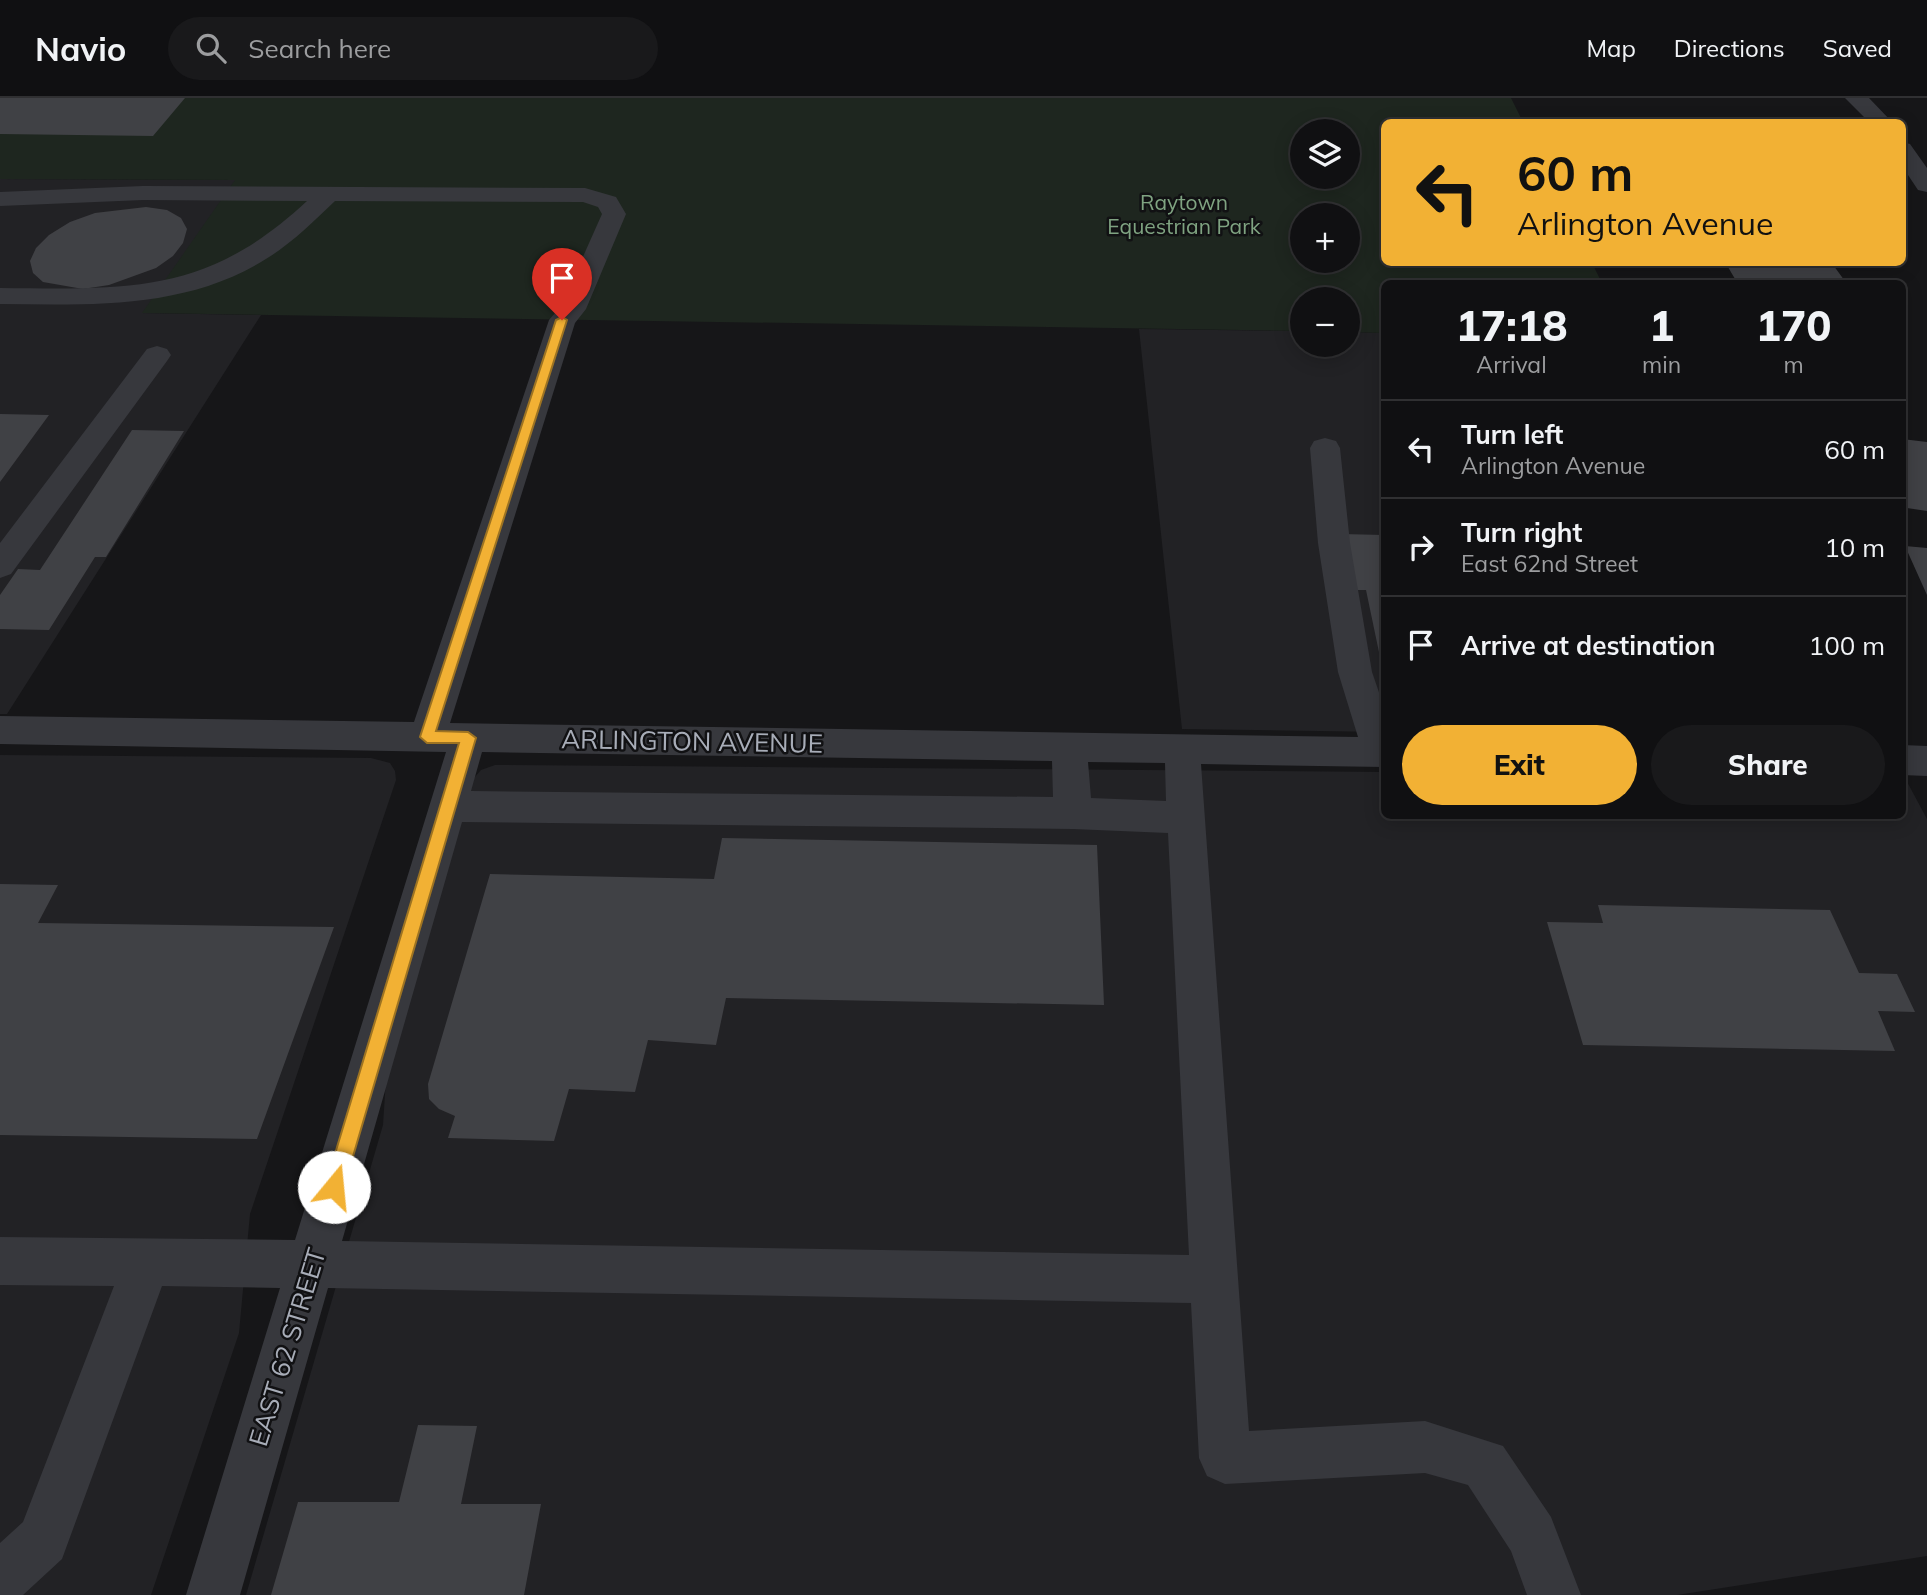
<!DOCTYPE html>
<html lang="en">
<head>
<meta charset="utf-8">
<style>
  :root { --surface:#101012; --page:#19191b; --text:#f1f3f6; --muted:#9c9d9f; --line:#303032; --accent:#f2b134 }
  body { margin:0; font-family:Mulish,sans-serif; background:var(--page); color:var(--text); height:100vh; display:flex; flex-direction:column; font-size:26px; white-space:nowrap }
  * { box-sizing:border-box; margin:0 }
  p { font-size:23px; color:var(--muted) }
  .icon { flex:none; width:38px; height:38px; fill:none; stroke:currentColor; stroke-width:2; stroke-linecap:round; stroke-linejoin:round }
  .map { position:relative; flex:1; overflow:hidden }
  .sheet { position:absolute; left:1381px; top:182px; width:525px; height:539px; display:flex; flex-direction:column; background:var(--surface); border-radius:10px; box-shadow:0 4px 18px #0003,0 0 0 2px var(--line) }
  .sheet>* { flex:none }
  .guide { position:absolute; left:1381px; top:21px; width:525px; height:147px; border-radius:10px; box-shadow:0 4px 18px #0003,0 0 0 2px var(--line); background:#f2b134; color:#111; overflow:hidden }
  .buttons { position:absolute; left:1290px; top:21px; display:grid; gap:14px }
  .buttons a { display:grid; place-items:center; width:70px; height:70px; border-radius:50%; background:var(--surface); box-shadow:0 4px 18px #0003,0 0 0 2px var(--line); font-size:35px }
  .pin { position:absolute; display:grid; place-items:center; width:60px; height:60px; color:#fff; margin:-72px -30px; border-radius:50% 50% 50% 0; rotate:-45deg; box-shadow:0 0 7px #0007 }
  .pin .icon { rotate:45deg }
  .me { position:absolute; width:77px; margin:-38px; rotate:17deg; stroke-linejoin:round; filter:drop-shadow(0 0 5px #0008) }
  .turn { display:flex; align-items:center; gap:24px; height:147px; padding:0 21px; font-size:32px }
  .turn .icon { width:91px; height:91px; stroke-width:2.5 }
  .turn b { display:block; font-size:49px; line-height:60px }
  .eta { display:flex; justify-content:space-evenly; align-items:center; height:119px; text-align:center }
  .eta b { font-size:42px; font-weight:800; line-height:49px }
  .button { display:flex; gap:14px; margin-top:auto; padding:14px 21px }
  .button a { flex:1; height:80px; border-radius:42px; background:var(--accent); color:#111; font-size:28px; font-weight:800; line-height:80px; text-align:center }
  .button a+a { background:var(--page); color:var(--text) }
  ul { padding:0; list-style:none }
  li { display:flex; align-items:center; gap:21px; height:98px; padding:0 21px; border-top:2px solid var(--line) }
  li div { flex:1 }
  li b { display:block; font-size:26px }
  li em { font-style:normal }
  header { display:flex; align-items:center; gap:42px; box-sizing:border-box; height:98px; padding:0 35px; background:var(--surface); border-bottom:2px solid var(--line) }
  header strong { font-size:33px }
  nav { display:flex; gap:38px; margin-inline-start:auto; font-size:24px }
  .search { width:490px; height:63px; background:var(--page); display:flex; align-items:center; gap:18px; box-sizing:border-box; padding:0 24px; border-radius:38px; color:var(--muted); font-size:26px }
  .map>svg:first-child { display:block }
</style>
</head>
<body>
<header>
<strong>Navio</strong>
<div class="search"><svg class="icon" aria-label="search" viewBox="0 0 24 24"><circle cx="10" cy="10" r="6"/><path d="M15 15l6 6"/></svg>Search here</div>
<nav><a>Map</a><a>Directions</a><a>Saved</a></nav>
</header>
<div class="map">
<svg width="1927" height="1497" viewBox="0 0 1927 1497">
  <rect width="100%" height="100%" fill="#161618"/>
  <path fill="#222225" d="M0,81L236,82L143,215L261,217L7,616H0Z
    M1139,231L1302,233V247H1348V234L1384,235V634L1182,631Z
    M0,657L371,660L390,665L395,673L396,682L250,1116L239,1235L151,1497H0Z
    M495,667L1384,674V718H1902L1905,680L1927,721V1458L1677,1497H246L383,1027L387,965L474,680L481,672Z"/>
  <path fill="#1e261f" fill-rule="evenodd" d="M0,0H1511L1523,24H1384V164L1592,165L1602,185L1384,186V235L1348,234V201H1302V233L142,215L235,82L0,81ZM1302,33H1348V79H1302ZM1302,117H1348V163H1302Z"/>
  <path fill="#404145" d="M0,0H185L153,38L0,36Z
    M1703,19H1755L1760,24H1707Z
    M146,109L167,112L181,120L187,131L183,145L173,158L156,170L109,187L83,191L43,184L33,175L30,163L36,150L49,137L70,124L95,115Z
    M1725,164H1831L1847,186H1738Z
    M0,316L49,317L0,384Z
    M132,332L184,333L106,459H95L49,532L0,531V497L18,471L40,472Z
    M1902,341L1927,344V413L1907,410L1902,399Z
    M1341,436L1384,437V559H1380L1366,492H1352Z
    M1905,448L1927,450V497Z
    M722,740L1097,747L1104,907L726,900L716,947L648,942L635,994L569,991L554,1043L448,1040L455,1018L439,1011L429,1001L428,986L490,776L714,781Z
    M0,786L58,787L38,825L334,829L257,1041L0,1037Z
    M1598,807L1830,812L1859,875L1897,876L1915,914L1878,913L1895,953L1583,947L1547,824L1603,825Z
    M418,1327L477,1328L461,1406H541L524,1497H271L298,1404H399Z"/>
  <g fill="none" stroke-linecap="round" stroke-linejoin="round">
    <path fill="#37383d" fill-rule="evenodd" d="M1845,0H1869L1892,24H1869Z
      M1902,44L1910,46L1927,70V94L1918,92L1902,68Z
      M143,88L585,90L616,99L626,116L586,211L575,225L450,625L1358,639L1338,574L1318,445L1310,350L1314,343L1325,340L1336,343L1340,350L1350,445L1372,574L1384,609V669L1201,666L1249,1333L1425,1323L1503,1348L1551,1419L1581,1497H1527L1511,1453L1468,1387L1425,1375L1225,1386L1207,1378L1199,1360L1191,1205L328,1190L240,1497H186L280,1190L162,1188L62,1461L23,1497H0V1445L23,1424L114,1188L0,1187V1139L295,1142L446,654L0,646V618L414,624L549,222L561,208L602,116L598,109L583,104L335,103C312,125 289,148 261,164C182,211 89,207 0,206V190C130,191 206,197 307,103L143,102L0,108V94ZM482,654L1052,663L1053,699L471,693ZM1088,664L1165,665L1166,703L1091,700ZM462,724L1073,731L1168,735L1189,1157L342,1143Z
      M157,248L167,251L171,257L167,263L11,476L0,480V445L147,251Z
      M1902,647L1927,648V678L1902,677Z"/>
  </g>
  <path fill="#f2b134" stroke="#9d7322" stroke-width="2" d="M562,219L567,222L436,633L468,634L476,640L344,1089L341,1096L334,1099L328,1096L325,1089L459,645H427L420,639L556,222Z"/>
  <g text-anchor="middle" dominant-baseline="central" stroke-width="5" stroke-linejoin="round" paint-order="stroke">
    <g font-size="21" fill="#7fa381" stroke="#111113">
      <text x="1184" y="104">Raytown<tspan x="1184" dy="24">Equestrian Park</tspan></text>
    </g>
    <g font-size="26" fill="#a8adb8" stroke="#111113">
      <text transform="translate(692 643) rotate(1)">ARLINGTON AVENUE</text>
      <text transform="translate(287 1249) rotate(-73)">EAST 62 STREET</text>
    </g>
  </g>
</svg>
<div class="buttons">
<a><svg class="icon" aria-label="layers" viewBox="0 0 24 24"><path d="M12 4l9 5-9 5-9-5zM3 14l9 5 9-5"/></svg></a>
<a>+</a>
<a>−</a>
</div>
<div class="pin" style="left:562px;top:222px;background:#d93025"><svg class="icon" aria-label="arrive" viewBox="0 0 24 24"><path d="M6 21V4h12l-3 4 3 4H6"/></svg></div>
<svg class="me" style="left:334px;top:1089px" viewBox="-20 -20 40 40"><circle r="19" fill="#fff"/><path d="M0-13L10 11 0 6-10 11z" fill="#f2b134"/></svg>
<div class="guide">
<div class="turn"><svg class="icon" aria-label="left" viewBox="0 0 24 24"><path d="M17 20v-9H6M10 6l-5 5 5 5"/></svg><div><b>60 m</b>Arlington Avenue</div></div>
</div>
<section class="sheet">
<div class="eta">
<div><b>17:18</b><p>Arrival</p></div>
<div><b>1</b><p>min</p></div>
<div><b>170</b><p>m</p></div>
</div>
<ul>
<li><svg class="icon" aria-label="left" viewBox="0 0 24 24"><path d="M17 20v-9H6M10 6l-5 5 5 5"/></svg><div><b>Turn left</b><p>Arlington Avenue</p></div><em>60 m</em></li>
<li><svg class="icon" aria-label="right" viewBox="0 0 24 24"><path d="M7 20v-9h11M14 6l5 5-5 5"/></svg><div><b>Turn right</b><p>East 62nd Street</p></div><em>10 m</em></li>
<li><svg class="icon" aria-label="arrive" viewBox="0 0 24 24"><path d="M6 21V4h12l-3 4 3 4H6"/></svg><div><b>Arrive at destination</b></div><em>100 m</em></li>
</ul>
<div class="button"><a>Exit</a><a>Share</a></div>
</section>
</div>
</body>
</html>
